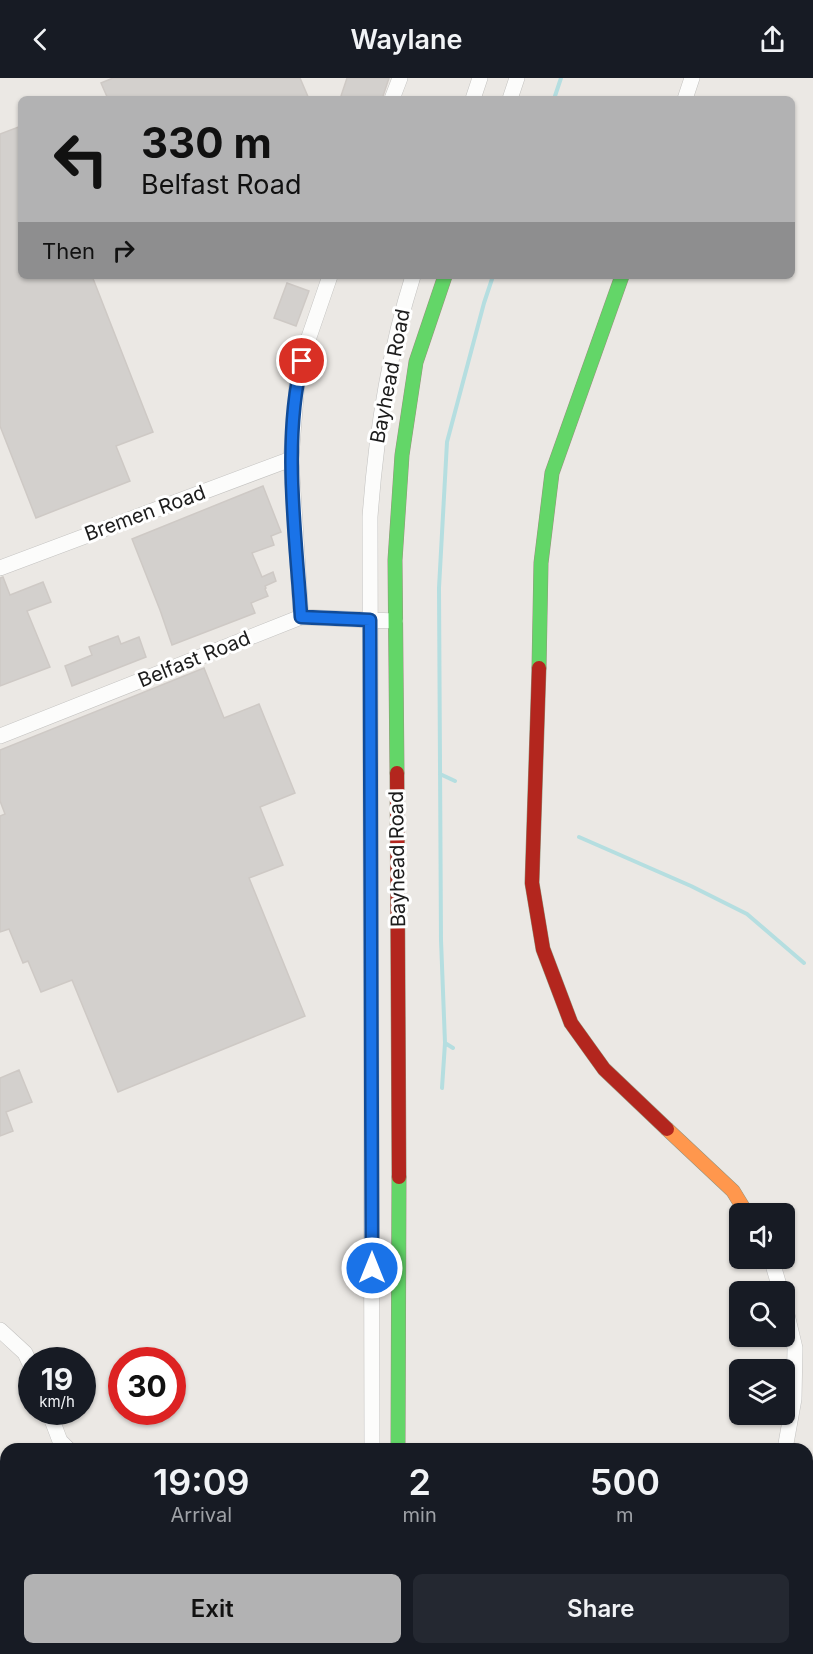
<!DOCTYPE html>
<html lang="en">
<head>
<meta charset="utf-8">
<style>
  :root { --surface:#171b24; --page:#242831; --text:#f1f3f6; --muted:#9ea1a6; --accent:#b2b2b3 }
  body { margin:0; font-family:Inter,sans-serif; background:var(--page); color:var(--text); height:100vh; display:flex; flex-direction:column; font-size:22px; white-space:nowrap }
  * { box-sizing:border-box; margin:0 }
  p { font-size:20px; color:var(--muted) }
  .icon { flex:none; width:33px; height:33px; fill:none; stroke:currentColor; stroke-width:2; stroke-linecap:round; stroke-linejoin:round }
  .map { position:relative; flex:1; overflow:hidden }
  .panel { position:absolute; left:0px; top:1365px; width:813px; height:212px; display:flex; flex-direction:column; background:var(--surface); border-radius:18px 18px 0 0; box-shadow:0 2px 4px #0004 }
  .panel>* { flex:none }
  .guide { position:absolute; left:18px; top:18px; width:777px; height:183px; border-radius:9px; box-shadow:0 2px 4px #0004; background:#b2b2b3; color:#111; overflow:hidden }
  .fabs { position:absolute; left:729px; top:1125px; display:grid; gap:12px }
  .fabs a { display:grid; place-items:center; width:66px; height:66px; border-radius:9px; background:var(--surface); box-shadow:0 2px 4px #0004; font-size:30px }
  .speed { position:absolute; left:18px; top:1269px; display:flex; gap:12px; font-size:30px; font-weight:700; text-align:center }
  .speed>* { display:grid; place-content:center; width:78px; height:78px; border-radius:50%; background:var(--surface); box-shadow:0 2px 4px #0004; line-height:1 }
  .speed small { font-size:15px; font-weight:400 }
  .speed .limit { border:9px solid #d22; background:#fff; color:#111 }
  .pin { position:absolute; display:grid; place-items:center; width:51px; height:51px; color:#fff; margin:-26px; border:3px solid #fff; border-radius:50%; box-shadow:0 2px 6px #0007 }
  .me { position:absolute; width:66px; margin:-33px; rotate:0deg; stroke-linejoin:round; filter:drop-shadow(0 0 4px #0008) }
  .turn { display:flex; align-items:center; gap:21px; height:126px; padding:0 24px; font-size:27px }
  .turn .icon { width:78px; height:78px; stroke-width:2.5 }
  .turn b { display:block; font-size:42px; line-height:51px }
  .then { display:flex; align-items:center; height:57px; padding:0 24px; background:#0003; gap:12px; font-size:22px }
  .eta { display:flex; justify-content:space-evenly; align-items:center; height:102px; text-align:center }
  .eta b { font-size:36px; font-weight:600; line-height:42px }
  .action { display:flex; gap:12px; margin-top:auto; padding:12px 24px }
  .action a { flex:1; height:69px; border-radius:9px; background:var(--accent); color:#111; font-size:24px; font-weight:600; line-height:69px; text-align:center }
  .action a+a { background:var(--page); color:var(--text) }
  header { display:flex; justify-content:space-between; align-items:center; height:78px; padding:0 24px; background:var(--surface); font-size:27px; font-weight:600 }
  .map>svg:first-child { display:block }
</style>
</head>
<body>
<header><svg class="icon" aria-label="back" viewBox="0 0 24 24"><path d="M15 5l-7 7 7 7"/></svg>Waylane<svg class="icon" aria-label="share" viewBox="0 0 24 24"><path d="M12 15V3M7 8l5-5 5 5M5 13v7h14v-7"/></svg></header>
<div class="map">
<svg width="813" height="1576" viewBox="0 0 813 1576">
  <rect width="100%" height="100%" fill="#ebe8e4"/>
  <g fill="none" stroke-linecap="round" stroke-linejoin="round">
    <path stroke="#b5dee0" stroke-width="4" d="M554,21L561,0
      M440,696L455,703
      M579,759L691,808L747,836L804,885
      M445,965L453,970
      M442,1010L445,965L441,862L439,510L447,364L484,225L493,198"/>
  </g>
  <path fill="#d3d0cd" stroke="#cec9c5" stroke-width="1.5" d="M113,0H300L309,21H108L101,5Z
    M347,0H389L382,21H340Z
    M21,48V198H92L153,354L116,368L130,403L36,440L0,348V56Z
    M287,205L309,213L296,248L274,240Z
    M263,408L281,454L271,458L274,467L252,475L262,499L273,494L276,503L265,508L266,510L265,511L268,518L251,525L255,535L172,567L160,532L132,461Z
    M3,499L10,517L43,504L51,524L27,533L50,589L0,608V500Z
    M118,558L121,566L139,559L146,579L72,608L65,588L92,577L89,569Z
    M204,590L224,640L259,626L295,715L260,729L283,787L249,800L305,938L118,1014L72,902L41,914L28,883L23,885L9,851L0,854V738L5,736L0,723V672Z
    M19,992L32,1024L6,1034L13,1053L0,1058V1000Z"/>
  <g fill="none" stroke-linecap="round" stroke-linejoin="round">
    <defs>
      <path id="street" d="M392,21L400,0
        M473,21L480,0
        M510,21L517,0
        M685,21L692,0
        M0,490L291,381
        M301,539L291,381L297,305L308,262L330,198
        M0,658L301,539L395,543
        M771,1180L781,1214
        M784,1224L795,1270L794,1321L785,1371
        M0,1252L25,1275L32,1290
        M49,1334L60,1363L68,1371
        M372,1371L370,439C376,357 388,277 413,198
        M372,1570V1576
        M398,1570V1576
        M28,1576L32,1570
        M716,1576L718,1570"/>
      <path id="fast" d="M539,590L541,485L552,395L622,198
        M397,695L395,482L402,377L416,284L445,198
        M398,1371L399,1099"/>
      <path id="slow" d="M667,1051L733,1113L747,1136"/>
      <path id="jam" d="M539,590L532,805L543,871L571,945L604,991L667,1051
        M397,695L399,1099"/>
    </defs>
    <use href="#street" stroke="#c3c2c0" stroke-width="16"/>
    <use href="#fast" stroke="#96937c" stroke-width="15"/>
    <use href="#slow" stroke="#96937c" stroke-width="15"/>
    <use href="#jam" stroke="#96937c" stroke-width="15"/>
    <use href="#street" stroke="#fcfcfb" stroke-width="15"/>
    <use href="#fast" stroke="#63d668" stroke-width="14"/>
    <use href="#slow" stroke="#ff974d" stroke-width="14"/>
    <use href="#jam" stroke="#b3261e" stroke-width="14"/>
  </g>
  <g fill="none" stroke-linecap="round" stroke-linejoin="round">
    <defs>
      <path id="route" d="M302,283C282,363 296,458 301,539L370,542L372,1190"/>
    </defs>
    <use href="#route" stroke="#114b97" stroke-width="15"/>
    <use href="#route" stroke="#1a73e8" stroke-width="10"/>
  </g>
  <g text-anchor="middle" dominant-baseline="central" stroke-width="6" stroke-linejoin="round" paint-order="stroke">
    <g font-size="20" fill="#1c1c1c" stroke="#fff">
      <text transform="translate(390 298) rotate(-79)">Bayhead Road</text>
      <text transform="translate(145 435) rotate(-20)">Bremen Road</text>
      <text transform="translate(194 581) rotate(-22)">Belfast Road</text>
      <text transform="translate(397 781) rotate(-91)">Bayhead Road</text>
    </g>
  </g>
</svg>
<div class="fabs">
<a><svg class="icon" aria-label="sound" viewBox="0 0 24 24"><path d="M4 9h4l5-4v14l-5-4H4zM17 9q2 3 0 6"/></svg></a>
<a><svg class="icon" aria-label="search" viewBox="0 0 24 24"><circle cx="10" cy="10" r="6"/><path d="M15 15l6 6"/></svg></a>
<a><svg class="icon" aria-label="layers" viewBox="0 0 24 24"><path d="M12 4l9 5-9 5-9-5zM3 14l9 5 9-5"/></svg></a>
</div>
<div class="speed"><div>19<small>km/h</small></div><div class="limit">30</div></div>
<div class="pin" style="left:302px;top:283px;background:#d93025"><svg class="icon" aria-label="arrive" viewBox="0 0 24 24"><path d="M6 21V4h12l-3 4 3 4H6"/></svg></div>
<svg class="me" style="left:372px;top:1190px" viewBox="-20 -20 40 40"><circle r="17" fill="#1a73e8" stroke="#fff" stroke-width="3"/><path d="M0-11L8 9 0 5-8 9z" fill="#fff"/></svg>
<div class="guide">
<div class="turn"><svg class="icon" aria-label="left" viewBox="0 0 24 24"><path d="M17 20v-9H6M10 6l-5 5 5 5"/></svg><div><b>330 m</b>Belfast Road</div></div>
<div class="then">Then<svg class="icon" aria-label="right" viewBox="0 0 24 24"><path d="M7 20v-9h11M14 6l5 5-5 5"/></svg></div>
</div>
<section class="panel">
<div class="eta">
<div><b>19:09</b><p>Arrival</p></div>
<div><b>2</b><p>min</p></div>
<div><b>500</b><p>m</p></div>
</div>
<div class="action"><a>Exit</a><a>Share</a></div>
</section>
</div>
</body>
</html>
